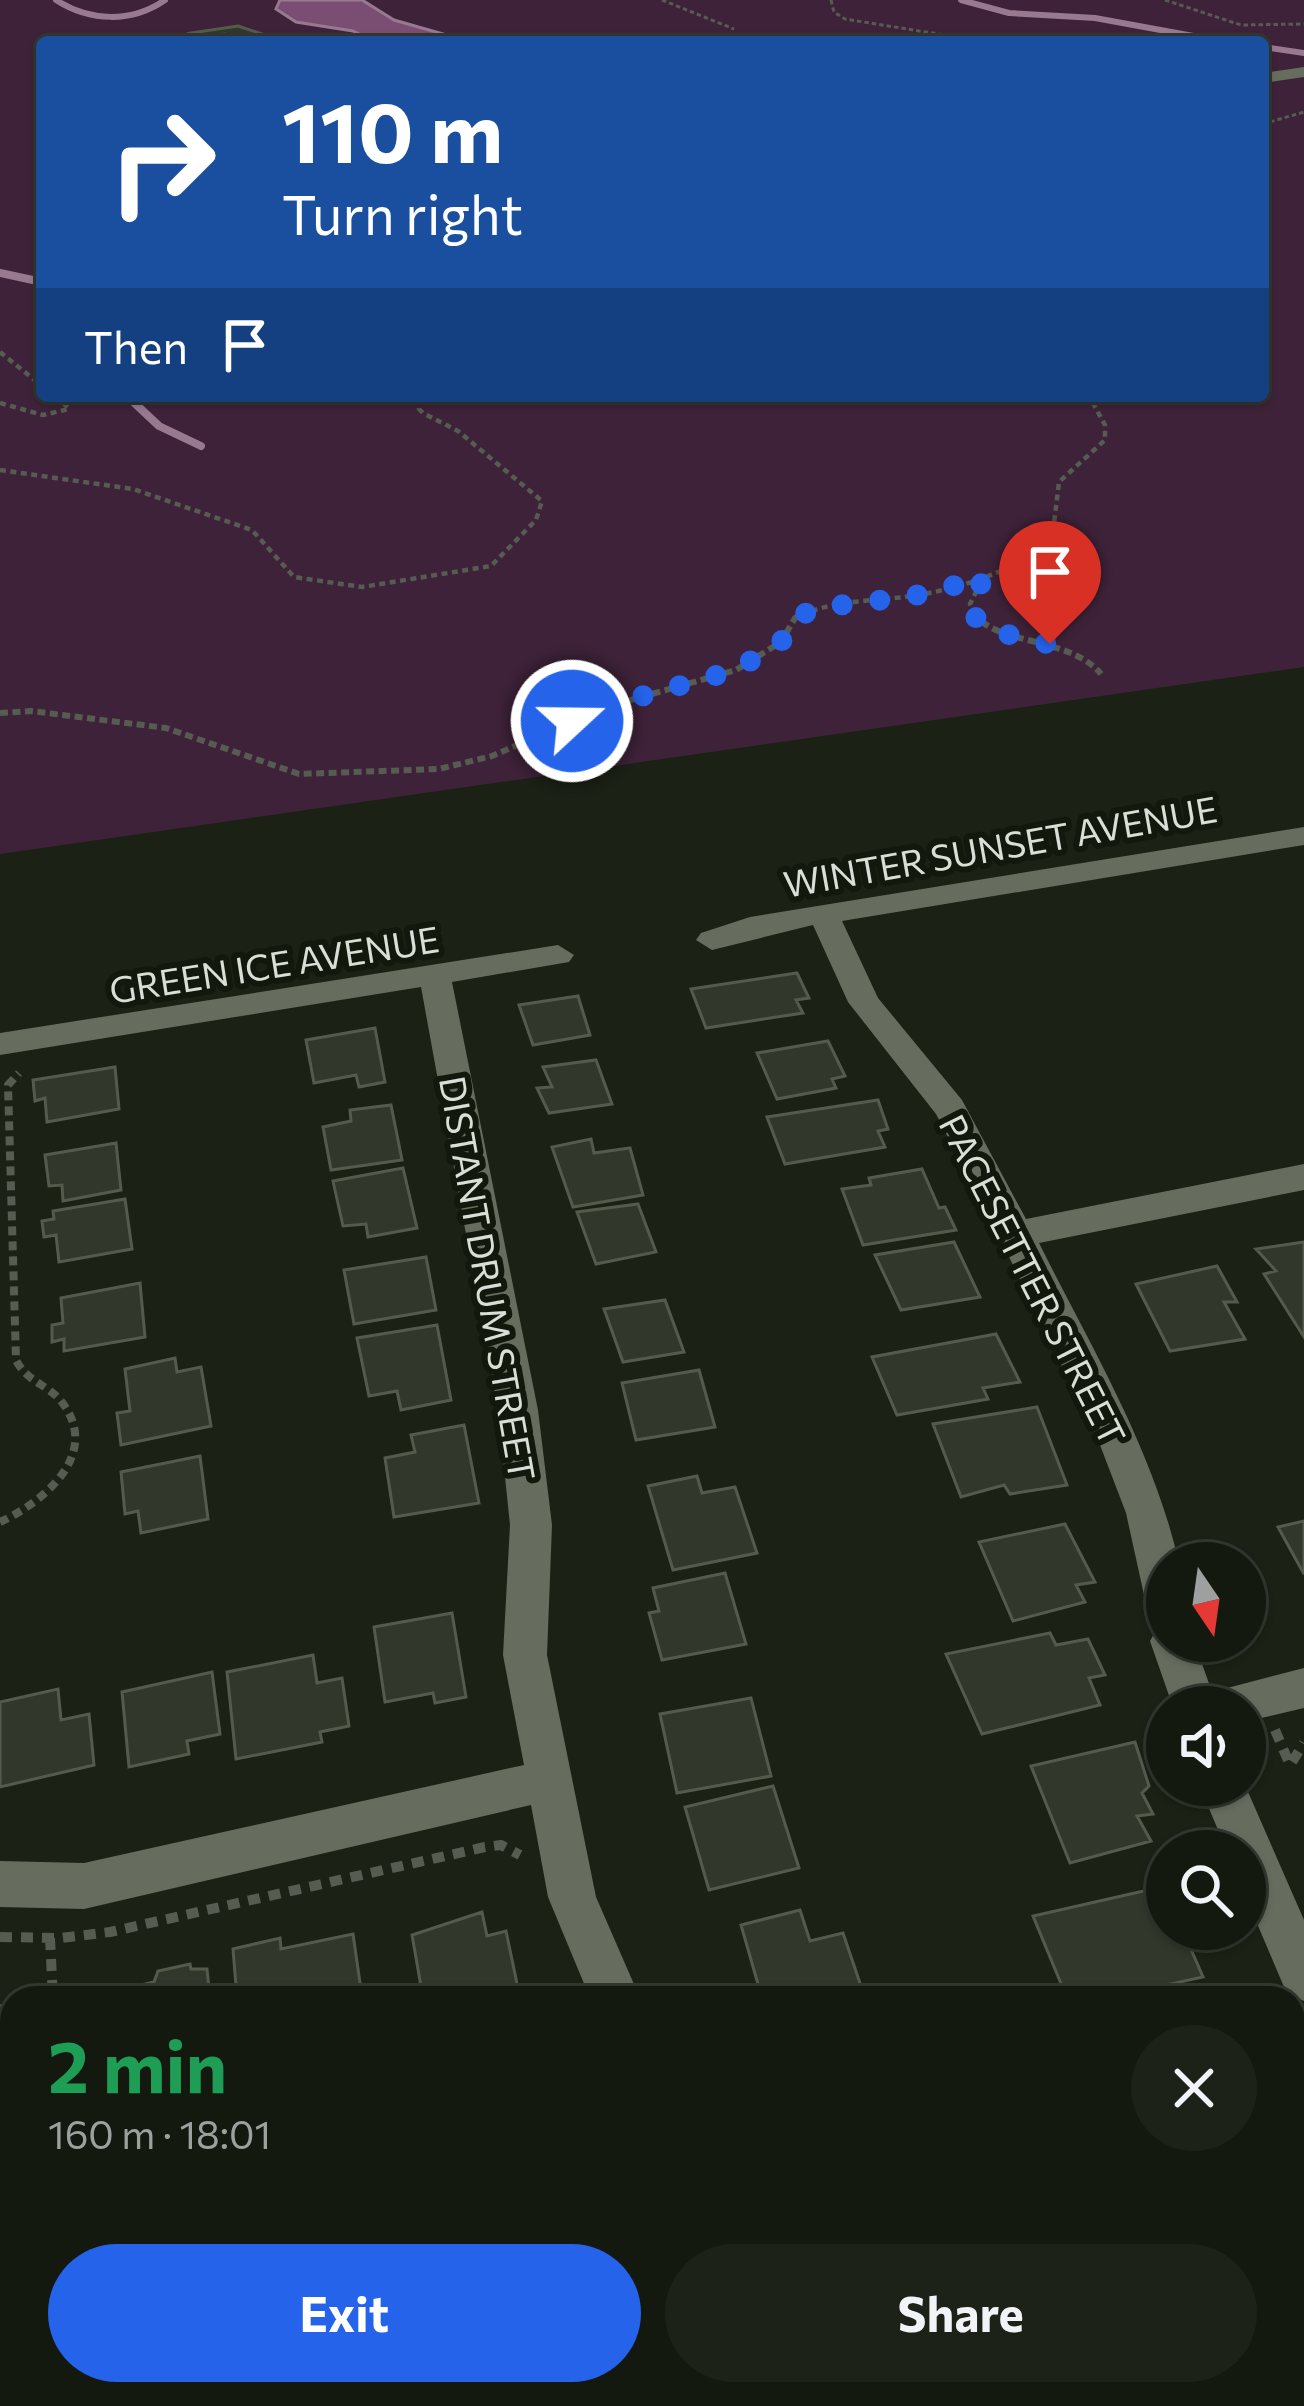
<!DOCTYPE html>
<html lang="en">
<head>
<meta charset="utf-8">
<style>
  :root { --surface:#141910; --page:#1d2219; --text:#f1f3f6; --muted:#9da09f; --line:#333830; --accent:#2563eb }
  body { margin:0; font-family:Commissioner,sans-serif; background:var(--page); color:var(--text); height:100vh; display:flex; flex-direction:column; font-size:45px; white-space:nowrap }
  * { box-sizing:border-box; margin:0 }
  p { font-size:39px; color:var(--muted) }
  .icon { flex:none; width:66px; height:66px; fill:none; stroke:currentColor; stroke-width:2; stroke-linecap:round; stroke-linejoin:round }
  .map { position:relative; flex:1; overflow:hidden }
  .sheet { position:absolute; left:0px; top:1986px; width:1305px; height:420px; display:flex; flex-direction:column; background:var(--surface); border-radius:36px 36px 0 0; box-shadow:0 3px 9px #0004,0 0 0 3px var(--line) }
  .sheet>* { flex:none }
  .top-card { position:absolute; left:36px; top:36px; width:1233px; height:366px; border-radius:12px; box-shadow:0 3px 9px #0004,0 0 0 3px var(--line); background:#1a4fa0; color:#fff; overflow:hidden }
  .needle { width:78px; rotate:167deg }
  .buttons { position:absolute; left:1146px; top:1542px; display:grid; gap:24px }
  .buttons a { display:grid; place-items:center; width:120px; height:120px; border-radius:50%; background:var(--surface); box-shadow:0 3px 9px #0004,0 0 0 3px var(--line); font-size:60px }
  .pin { position:absolute; display:grid; place-items:center; width:102px; height:102px; color:#fff; margin:-123px -51px; border-radius:50% 50% 50% 0; rotate:-45deg; box-shadow:0 0 12px #0007 }
  .pin .icon { rotate:45deg }
  .me { position:absolute; width:132px; margin:-66px; rotate:69deg; stroke-linejoin:round; filter:drop-shadow(0 0 9px #0008) }
  .turn { display:flex; align-items:center; gap:42px; height:252px; padding:0 48px; font-size:54px }
  .turn .icon { width:156px; height:156px; stroke-width:2.5 }
  .turn b { display:block; font-size:84px; line-height:102px }
  .then { display:flex; align-items:center; height:114px; padding:0 48px; background:#0003; gap:24px; font-size:45px }
  .round { display:grid; place-items:center; flex:none; width:126px; height:126px; border-radius:63px; background:var(--page) }
  .head { display:flex; align-items:center; justify-content:space-between; height:204px; padding:0 48px }
  h1 { font-size:72px; font-weight:700; line-height:90px; color:#1e9e55 }
  .primary-button { display:flex; gap:24px; margin-top:auto; padding:24px 48px }
  .primary-button a { flex:1; height:138px; border-radius:72px; background:var(--accent); color:#fff; font-size:48px; font-weight:700; line-height:138px; text-align:center }
  .primary-button a+a { background:var(--page); color:var(--text) }
  .map>svg:first-child { display:block }
</style>
</head>
<body>
<div class="map">
<svg width="1304" height="2406" viewBox="0 0 1304 2406">
  <rect width="100%" height="100%" fill="#1b2115"/>
  <path fill="#3e2239" fill-rule="evenodd" d="M0,0H1304V667L0,854ZM42,42H1263V396H42Z"/>
  <path fill="#7a4e72" stroke="#977990" stroke-width="3" d="M280,0H362L394,20L471,42H374L353,31L296,22L276,9Z"/>
  <g fill="none" stroke-linecap="round" stroke-linejoin="round">
    <path stroke="#977990" stroke-width="6" d="M56,0C90,22 132,23 165,0
      M961,0L1009,13L1095,18L1226,42
      M1263,47L1304,53"/>
    <path stroke="#977990" stroke-width="8" d="M0,273L42,282
      M127,396L159,426L201,446"/>
  </g>
  <path fill="#31372a" stroke="#545b4d" stroke-width="3" d="M238,26L265,35L321,42H253L225,34L201,38L191,33Z
    M797,973L809,998L796,1000L803,1013L706,1028L691,989Z
    M578,996L590,1035L533,1045L519,1005Z
    M375,1028L385,1082L359,1087L356,1075L314,1083L306,1040Z
    M828,1041L845,1076L832,1079L836,1088L777,1099L757,1053Z
    M596,1060L612,1104L549,1113L537,1088L552,1087L543,1067Z
    M115,1067L119,1109L47,1122L45,1098L35,1101L33,1080Z
    M878,1100L888,1129L878,1131L885,1147L785,1164L767,1117Z
    M391,1105L402,1160L331,1170L323,1127L351,1121L350,1110Z
    M591,1139L594,1153L630,1148L643,1195L573,1207L552,1147Z
    M116,1143L121,1190L63,1201L62,1185L49,1186L45,1155Z
    M403,1168L417,1228L368,1237L366,1224L343,1226L333,1181Z
    M922,1169L939,1208L945,1207L956,1230L863,1245L842,1189L871,1185L869,1178Z
    M125,1199L132,1249L59,1262L56,1235L44,1237L42,1221L54,1219L53,1211Z
    M638,1204L656,1252L596,1264L577,1212Z
    M954,1242L980,1297L901,1310L875,1255Z
    M1304,1242V1337L1264,1274L1276,1271L1256,1249Z
    M426,1257L436,1310L354,1324L344,1270Z
    M1217,1266L1237,1302H1224L1245,1339L1170,1351L1136,1284Z
    M140,1283L145,1337L64,1351V1339L52,1342V1325L63,1323L61,1298Z
    M665,1300L684,1352L623,1362L604,1309Z
    M437,1325L451,1400L401,1410L397,1391L369,1396L357,1338Z
    M996,1334L1020,1382L983,1388L988,1399L897,1415L872,1357Z
    M175,1358L177,1372L201,1367L211,1426L121,1445L117,1413L130,1411L125,1369Z
    M699,1370L715,1427L636,1440L622,1383Z
    M1037,1407L1067,1485L1010,1494L1004,1485L961,1497L933,1424Z
    M464,1425L479,1503L394,1517L385,1458L415,1452L411,1435Z
    M200,1456L208,1519L141,1533L138,1511L125,1514L121,1472Z
    M697,1476L702,1493L735,1487L757,1553L673,1570L648,1486Z
    M1304,1521V1574L1278,1527Z
    M1065,1524L1095,1582L1076,1585L1085,1602L1013,1621L979,1542Z
    M725,1573L746,1644L662,1660L649,1613L659,1611L653,1588Z
    M452,1613L466,1697L435,1703L433,1693L385,1702L374,1627Z
    M1050,1633L1056,1645L1088,1639L1105,1675L1089,1678L1100,1705L982,1734L946,1654Z
    M313,1655L317,1683L342,1678L349,1726L320,1732L322,1742L236,1759L227,1672Z
    M212,1672L220,1734L187,1741L189,1754L129,1767L122,1692Z
    M58,1689L61,1720L89,1714L94,1765L0,1787V1702Z
    M751,1698L771,1776L677,1793L660,1714Z
    M1135,1742L1149,1786L1142,1793L1153,1814L1137,1816L1151,1841L1070,1863L1031,1766Z
    M773,1786L799,1868L709,1890L685,1807Z
    M1148,1890L1153,1902L1167,1898V1929H1200L1205,1938L1187,1940L1203,1977L1107,1998H1067L1033,1916Z
    M800,1910L810,1941L843,1933L865,1998H762L741,1925Z
    M482,1912L487,1936L506,1931L520,1998H423L412,1935Z
    M353,1934L361,1990L336,1998H237L233,1949L280,1938L281,1949Z
    M190,1964L191,1969H207L210,1998H110V1992L154,1982L158,1971Z
    M12,2003V2095L0,2098V2006Z
    M1304,2167V2301L1293,2304V2170Z
    M12,2352V2394H99L100,2406H0V2355Z
    M1304,2370V2406H1218L1214,2396L1293,2394V2373Z
    M140,2394H238L239,2406H141Z
    M912,2394H1023L1027,2406H916Z"/>
  <g fill="none" stroke-linecap="round" stroke-linejoin="round">
    <path stroke="#565c51" stroke-width="3" stroke-dasharray="4.5 3" stroke-linecap="butt" d="M662,0L734,29
      M831,0L834,12L845,19L988,42
      M1165,0L1241,25L1304,24
      M1263,124L1304,112"/>
    <path stroke="#565c51" stroke-width="4.5" stroke-dasharray="6 4.5" stroke-linecap="butt" d="M0,352L42,386
      M0,403L43,415L69,409L56,396
      M0,470L133,489L252,530L294,577L362,587L491,566L536,520L542,501L458,431L423,413L419,409L423,396
      M802,615C832,601 870,601 904,597C954,591 1014,572 1052,540L1059,482L1105,440V425L1089,396
      M975,615L970,604L982,580"/>
    <path stroke="#565c51" stroke-width="6" stroke-dasharray="8 4.5" stroke-linecap="butt" d="M974,612C991,645 1070,636 1101,674
      M0,713L31,711L166,728L299,774L439,769L492,756L606,707L736,670L781,642L795,618L808,612"/>
    <path stroke="#565c51" stroke-width="8" stroke-dasharray="9 6" stroke-linecap="butt" d="M0,1522C42,1503 100,1456 64,1405C51,1385 27,1383 16,1360L8,1085L19,1073"/>
    <path stroke="#565c51" stroke-width="10" stroke-dasharray="12 9" stroke-linecap="butt" d="M1275,1730L1290,1765L1304,1743
      M0,1937L61,1938L110,1932L485,1847L501,1845L520,1855
      M50,1938L53,1998
      M0,2119L12,2115
      M0,2210H12
      M692,2394L694,2406
      M491,2406L533,2394"/>
    <path fill="#666d5f" fill-rule="evenodd" d="M746,34L779,42L746,40Z
      M1304,67V77L1263,83V73Z
      M1304,827V845L842,921L878,998L962,1100L1026,1219L1304,1164V1190L1039,1243C1091,1347 1153,1449 1179,1563H1167V1622L1152,1617L1146,1604L1126,1513L1100,1445L998,1234L936,1114L848,1002L813,925L712,950L696,940L701,933L750,917Z
      M558,945L574,955L569,962L452,982L538,1410L552,1525L547,1655L596,1897L640,1998H590L548,1897L531,1805L84,1909L0,1907V1861L84,1863L524,1765L503,1655L510,1525L498,1410L421,987L0,1055V1033Z
      M1167,1624V1641H1194L1212,1692L1304,1668V1708L1245,1722V1707H1173L1150,1641L1157,1628Z
      M1199,1785H1245L1304,1920V2001L1287,1994L1245,1895V1851H1227Z
      M723,2394H779L782,2406H726Z"/>
  </g>
  <g fill="none" stroke-linecap="round" stroke-linejoin="round">
    <path stroke="#2563eb" stroke-width="21" stroke-dasharray="0 37.8" d="M572,721L606,706L736,670L781,642L795,618L817,608L913,596L984,578L970,604L977,620L1014,637L1050,644"/>
  </g>
  <g text-anchor="middle" dominant-baseline="central" stroke-width="12" stroke-linejoin="round" paint-order="stroke">
    <g font-size="36" fill="#daded6" stroke="#12180c">
      <text transform="translate(1000 845) rotate(-10)">WINTER SUNSET AVENUE</text>
      <text transform="translate(274 963) rotate(-9)">GREEN ICE AVENUE</text>
      <text transform="translate(489 1278) rotate(80)">DISTANT DRUM STREET</text>
      <text transform="translate(1034 1279) rotate(63)">PACESETTER STREET</text>
    </g>
  </g>
</svg>
<div class="buttons">
<a><svg class="needle" viewBox="-14 -14 28 28"><path d="M0-13l5 13h-10z" fill="#e53935"/><path d="M0 13l5-13h-10z" fill="#9da09f"/></svg></a>
<a><svg class="icon" aria-label="sound" viewBox="0 0 24 24"><path d="M4 9h4l5-4v14l-5-4H4zM17 9q2 3 0 6"/></svg></a>
<a><svg class="icon" aria-label="search" viewBox="0 0 24 24"><circle cx="10" cy="10" r="6"/><path d="M15 15l6 6"/></svg></a>
</div>
<div class="pin" style="left:1050px;top:644px;background:#d93025"><svg class="icon" aria-label="arrive" viewBox="0 0 24 24"><path d="M6 21V4h12l-3 4 3 4H6"/></svg></div>
<svg class="me" style="left:572px;top:721px" viewBox="-20 -20 40 40"><circle r="17" fill="#2563eb" stroke="#fff" stroke-width="3"/><path d="M0-11L8 9 0 5-8 9z" fill="#fff"/></svg>
<div class="top-card">
<div class="turn"><svg class="icon" aria-label="right" viewBox="0 0 24 24"><path d="M7 20v-9h11M14 6l5 5-5 5"/></svg><div><b>110 m</b>Turn right</div></div>
<div class="then">Then<svg class="icon" aria-label="arrive" viewBox="0 0 24 24"><path d="M6 21V4h12l-3 4 3 4H6"/></svg></div>
</div>
<section class="sheet">
<div class="head"><div><h1>2 min</h1><p>160 m · 18:01</p></div><a class="round"><svg class="icon" aria-label="close" viewBox="0 0 24 24"><path d="M6 6l12 12M18 6L6 18"/></svg></a></div>
<div class="primary-button"><a>Exit</a><a>Share</a></div>
</section>
</div>
</body>
</html>
